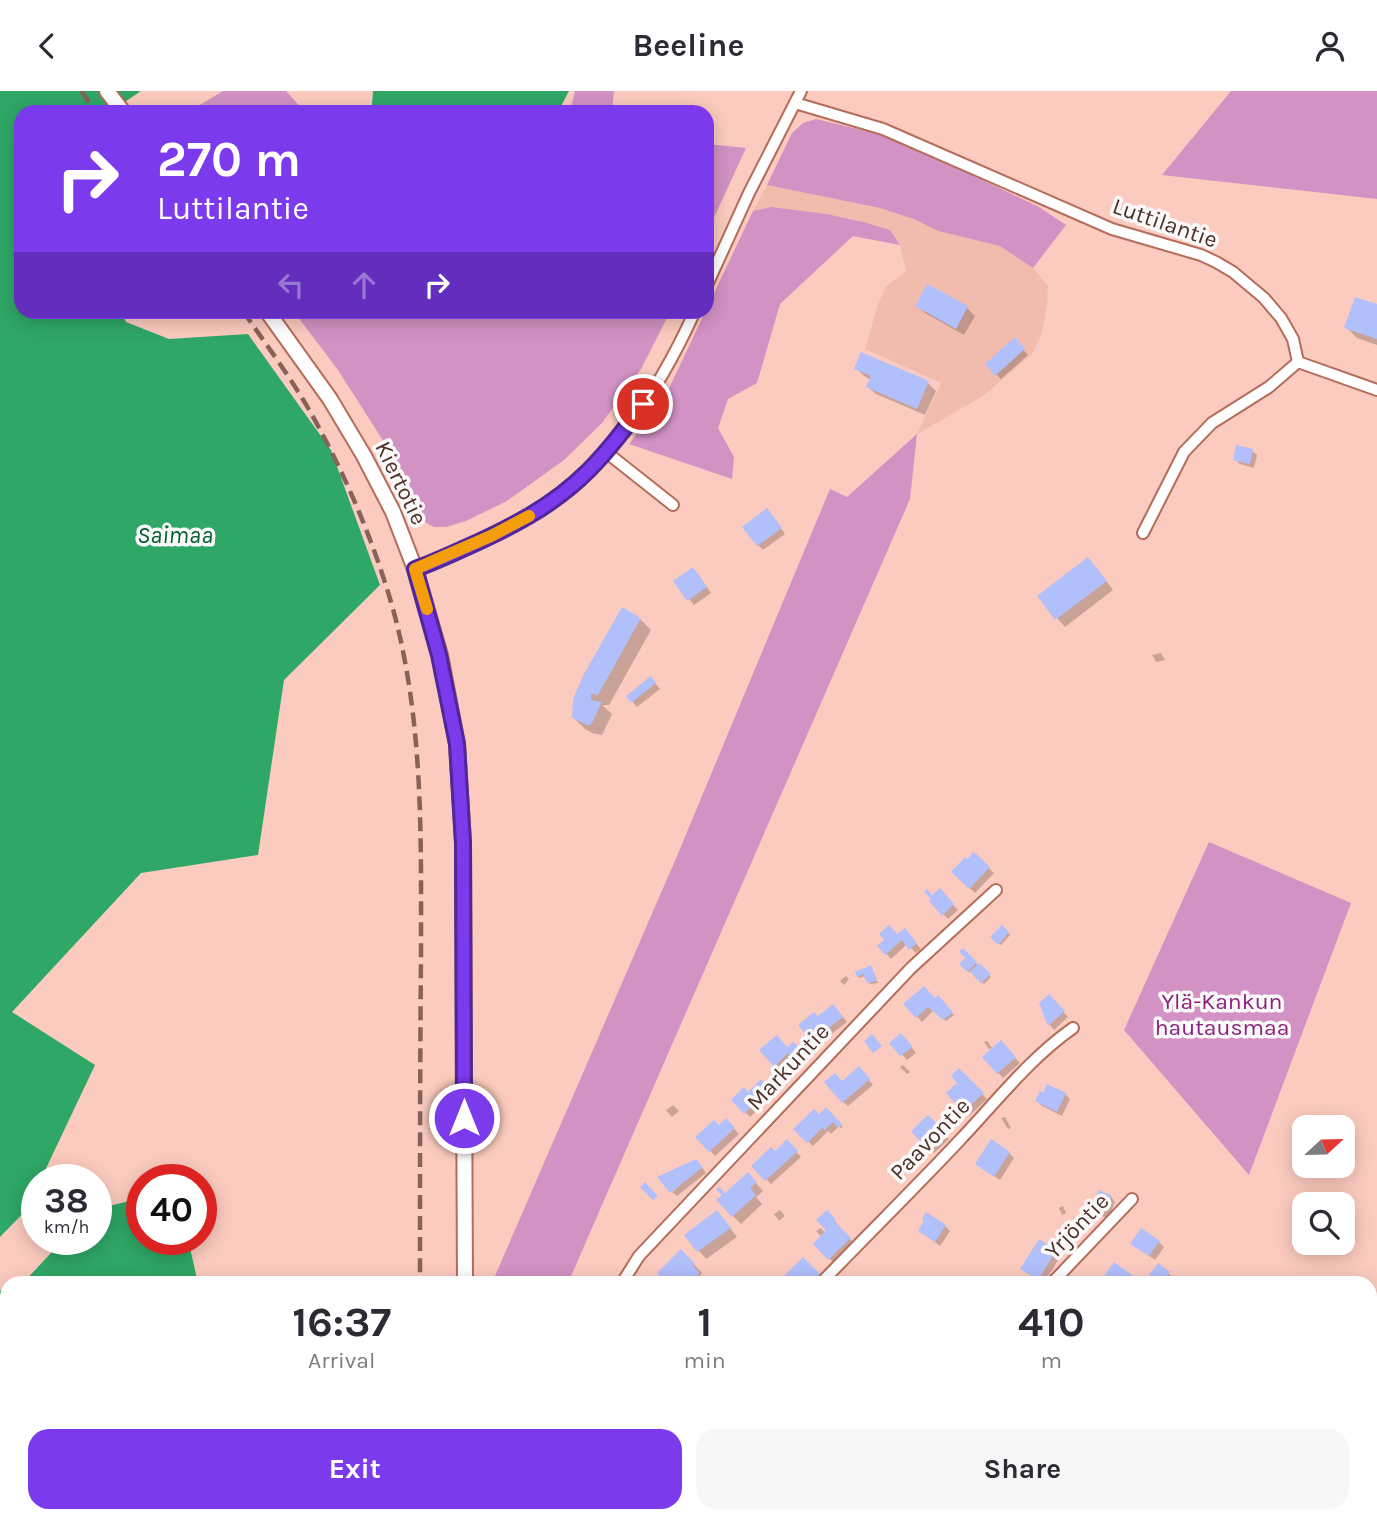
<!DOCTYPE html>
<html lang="en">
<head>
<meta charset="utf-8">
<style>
  :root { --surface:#fff; --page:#f7f7f7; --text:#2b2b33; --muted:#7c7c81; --accent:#7c3aed }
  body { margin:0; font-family:Karla,sans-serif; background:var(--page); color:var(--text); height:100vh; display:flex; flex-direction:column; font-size:26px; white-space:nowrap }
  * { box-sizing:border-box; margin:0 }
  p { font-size:23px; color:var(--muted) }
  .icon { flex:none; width:38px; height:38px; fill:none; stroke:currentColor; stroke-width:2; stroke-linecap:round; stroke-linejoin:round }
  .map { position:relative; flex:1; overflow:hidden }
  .panel { position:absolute; left:0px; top:1185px; width:1377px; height:247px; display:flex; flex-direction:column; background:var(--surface); border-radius:21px 21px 0 0; box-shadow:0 4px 18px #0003 }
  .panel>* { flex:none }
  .guide { position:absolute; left:14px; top:14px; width:700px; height:214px; border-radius:21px; box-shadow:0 4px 18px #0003; background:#7c3aed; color:#fff; overflow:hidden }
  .needle { width:46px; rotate:68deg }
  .tools { position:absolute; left:1292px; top:1024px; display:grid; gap:14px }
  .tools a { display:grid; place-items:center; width:63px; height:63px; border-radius:14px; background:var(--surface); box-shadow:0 4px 18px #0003; font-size:35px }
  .speed { position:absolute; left:21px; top:1073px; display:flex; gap:14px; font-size:35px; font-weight:700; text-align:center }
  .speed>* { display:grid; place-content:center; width:91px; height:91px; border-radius:50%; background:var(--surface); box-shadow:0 4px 18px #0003; line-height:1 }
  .speed small { font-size:18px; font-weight:400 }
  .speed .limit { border:10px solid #d22; background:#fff; color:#111 }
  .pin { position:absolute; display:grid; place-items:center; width:60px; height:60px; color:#fff; margin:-30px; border:4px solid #fff; border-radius:50%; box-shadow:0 2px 7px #0007 }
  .me { position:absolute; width:77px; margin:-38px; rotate:0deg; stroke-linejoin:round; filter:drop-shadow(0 0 5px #0008) }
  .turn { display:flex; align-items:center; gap:24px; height:147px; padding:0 28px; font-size:32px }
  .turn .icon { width:91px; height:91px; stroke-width:2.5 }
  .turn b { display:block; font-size:49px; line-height:60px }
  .lanes { display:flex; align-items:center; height:66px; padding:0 28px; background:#0003; justify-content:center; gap:35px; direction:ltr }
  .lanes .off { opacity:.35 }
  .eta { display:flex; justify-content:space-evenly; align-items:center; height:119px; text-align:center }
  .eta b { font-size:42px; font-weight:700; line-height:49px }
  .cta { display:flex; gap:14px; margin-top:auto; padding:14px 28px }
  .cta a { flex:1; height:80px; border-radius:21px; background:var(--accent); color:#fff; font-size:28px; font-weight:700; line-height:80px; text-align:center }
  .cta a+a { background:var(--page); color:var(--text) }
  header { display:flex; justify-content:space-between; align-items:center; height:91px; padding:0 28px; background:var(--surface); font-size:32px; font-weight:700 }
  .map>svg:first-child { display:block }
</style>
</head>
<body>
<header><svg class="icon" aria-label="back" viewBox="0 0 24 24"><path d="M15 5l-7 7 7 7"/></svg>Beeline<svg class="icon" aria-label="person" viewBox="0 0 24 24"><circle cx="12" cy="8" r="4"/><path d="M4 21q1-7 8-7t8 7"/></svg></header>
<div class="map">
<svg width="1377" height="1431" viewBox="0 0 1377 1431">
  <rect width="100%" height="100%" fill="#fccbbf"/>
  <path fill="#f1bcae" d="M767,94L880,117L916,129L938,140L1000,155L1033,177L1048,195L1047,214L1042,242L1033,262L983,305L917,343L941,292L865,258L878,213L886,195L906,180L900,154L890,139L867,132L827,123L771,116L753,120Z"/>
  <path fill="#d292c4" d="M223,0H286L305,21H188Z
    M575,0H614L612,21H570Z
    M1231,0H1377V108L1162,84Z
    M816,28L878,43L970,83L1039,116L1066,134L1033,177L1000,155L938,140L916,129L880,117L767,94L792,42L803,32Z
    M707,53L746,57L707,142Z
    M771,116L827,123L867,132L890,139L900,154L853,145L780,213L757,292L728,308L718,337L734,366L732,388L629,353L664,308L705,221L707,220V217L753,120Z
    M294,221H670L641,278L602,332L564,369L507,410L466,430L446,436H434L425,431L414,415L391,362L338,279Z
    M917,343L910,408L568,1192H492L677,765L830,398L847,406Z
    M1209,751L1351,812L1249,1084L1124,939Z"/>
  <path fill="#2fa766" d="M0,0H141L110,21H21V220L121,221L126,231L169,248L248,243L331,359L380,494L284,589L258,764L141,782L12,921L95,974L41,1088H37C37,1113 16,1129 0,1146Z
    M373,0H569L558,21H378L372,14Z
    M142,1107V1148H188L198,1192H23L64,1148H96V1118Z
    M0,1198L5,1211L7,1209V1424H252L255,1431H0Z"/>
  <path fill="#0003" d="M928,195L967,217L975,225L964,244L925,222L917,215Z
    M1377,215V254L1357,247L1346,236Z
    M1015,249L1028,264L1001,288L987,274Z
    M856,277L928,292L936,300L925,324L876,303L868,296L871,289L864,285Z
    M1252,360L1257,364L1254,377L1240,373L1235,368Z
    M772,424L785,443L763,459L758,454Z
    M1096,476L1113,499L1065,536L1039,506Z
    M698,483L711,502L694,514L676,491Z
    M640,528L651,539L609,614H602L612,623L602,644L592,642L585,638L574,627Z
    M1161,562L1165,569L1156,571L1152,564Z
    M655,592L660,598L637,616L628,605Z
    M974,763L994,782L975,802L953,781Z
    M940,800L958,819L948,828L931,810L933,806Z
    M1002,836L1010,844L1001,854L992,846Z
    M909,844L921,858L916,862L907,853L891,868L879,855L898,845Z
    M963,860L991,886L984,893L971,880L970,882L961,873L967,867Z
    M872,878L878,892L870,893L865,885L860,887L858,885Z
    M846,885L849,888L844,894L840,890Z
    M1049,905L1068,926L1054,939L1050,934L1041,913Z
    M938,907L954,924L946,930L934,919L922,931L906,913L935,909Z
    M838,920L847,931L817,954L812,949L819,927Z
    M906,949L916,962L907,969L892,952Z
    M987,950L992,957L989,958L984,951Z
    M1001,952L1020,972L1003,987L985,967Z
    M798,957L804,963L798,970L794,966L780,979L762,959Z
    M903,974L910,981L907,983L900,976Z
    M959,979L987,1008L969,1025L948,1002L960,992Z
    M864,983L873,994L848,1015L843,1011L842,992Z
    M761,991L774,1004L750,1026L733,1009L748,1003Z
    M1048,995L1065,1003L1070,1008L1062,1025L1042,1015L1037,1010L1044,1004Z
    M673,1014L679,1020L672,1026L666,1019Z
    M826,1018L843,1036L841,1037L839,1035L831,1043L828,1040L813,1055L796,1038L819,1025Z
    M928,1026L949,1048L934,1062L914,1040Z
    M1005,1026L1011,1037L1008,1038L1001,1027Z
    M726,1029L739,1043L715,1065L698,1046L719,1036Z
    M787,1051L801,1066L771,1093L754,1075L775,1062Z
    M1009,1062L1014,1067L1000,1089L977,1073Z
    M701,1075L706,1082L677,1105L672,1101Z
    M748,1083L763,1100L756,1106L762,1113L741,1133L733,1125Z
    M1111,1106L1115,1111L1108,1128L1096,1122L1092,1117Z
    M1063,1115L1066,1122L1062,1124L1059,1117Z
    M780,1119L785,1125L779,1130L774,1123Z
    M827,1121L857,1156L837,1175L815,1153L822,1146L816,1140L821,1137L826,1143L829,1140Z
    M724,1129L737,1146L706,1168L686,1144Z
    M945,1135L950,1140L940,1155L920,1140Z
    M1159,1151L1164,1156L1155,1169L1138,1157Z
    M681,1160L702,1182L700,1184L707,1191L706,1192H670Z
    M1055,1161L1060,1166L1044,1192L1027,1182Z
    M1158,1174L1174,1187L1171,1192H1161Z
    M721,1424H736L737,1431H719L717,1426Z
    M785,1424H786L800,1431H782Z
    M1144,1424H1169L1175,1431H1150Z"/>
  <path fill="#b1bffb" d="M927,193L968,215L956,238L915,215Z
    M1355,206L1377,213V248L1344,237Z
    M1015,246L1025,258L995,285L985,273Z
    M861,261L929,290L917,318L866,296L871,285L854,278Z
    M1236,354L1253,358L1250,373L1233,369Z
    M767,417L782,437L757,455L742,436Z
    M1088,466L1107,490L1055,529L1037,505Z
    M693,476L707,496L687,510L673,490Z
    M622,516L641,527L598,604L591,603V609L602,611L591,634H587L572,627L573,608L584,583Z
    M651,585L656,592L631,612L626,605Z
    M974,761L990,776L969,798L951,781L965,766L967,768Z
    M940,797L954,813L942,825L929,810L931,808L924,801L927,798L932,804Z
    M889,834L897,843L905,837L917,852L909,859L902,849L885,864L877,855L884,849L879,843Z
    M1002,834L1009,841L998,854L990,846Z
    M963,857L977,871L967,881L959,873L965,867L959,861Z
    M979,872L991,883L981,892L978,889L984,882L977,889L970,880Z
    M871,874L877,890L867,892L863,883L857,886L855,881Z
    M924,895L935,907L938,904L953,921L943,929L928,916L916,927L903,913Z
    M1049,903L1065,920L1048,935L1039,912Z
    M833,913L843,926L811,950L798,934L814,921L818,925Z
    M901,942L913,956L900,965L889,952Z
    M872,943L882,955L873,962L864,950Z
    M777,944L787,956L793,951L804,960L795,969L788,962L774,976L759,959Z
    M1001,949L1016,966L997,983L982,966Z
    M859,975L870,988L842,1012L824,991L835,982L842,990Z
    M959,977L984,1002L963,1021L946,1002L957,992L951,985Z
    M761,988L770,998L744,1023L731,1009L744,996L748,1001Z
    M1047,993L1066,1002L1057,1021L1035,1010L1040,1000L1043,1002Z
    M826,1016L842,1033L838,1037L833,1031L825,1039L822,1037L807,1052L793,1038L814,1018L819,1023Z
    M928,1024L946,1042L928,1059L911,1040Z
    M726,1027L735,1037L709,1061L695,1046L714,1029L719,1034Z
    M787,1048L798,1060L765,1090L751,1075L771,1056L775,1060Z
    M991,1048L1010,1061L994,1086L975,1073Z
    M696,1068L703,1076L670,1102L657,1086Z
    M748,1081L757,1091L750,1097L756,1104L732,1126L716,1109L722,1104L716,1099L719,1096L725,1102Z
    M645,1091L658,1105L653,1109L640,1096Z
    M1099,1099L1112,1105L1102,1124L1089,1118Z
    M717,1119L731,1137L697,1161L684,1144Z
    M827,1119L836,1128L834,1130L851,1147L828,1169L813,1153L826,1139L816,1129Z
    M926,1121L946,1134L935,1151L918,1140L924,1130L922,1128Z
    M1141,1137L1160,1150L1149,1165L1130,1153Z
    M1039,1148L1056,1160L1038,1189L1020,1178Z
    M681,1158L695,1173L693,1175L700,1182L690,1192H686L681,1187L677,1192H667L657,1182Z
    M803,1166L820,1183L811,1192H777Z
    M1114,1171L1135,1186L1131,1192H1099Z
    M1158,1172L1170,1181L1162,1192H1160L1149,1184Z"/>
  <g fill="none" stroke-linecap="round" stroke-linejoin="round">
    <defs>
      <path id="minor" d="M795,12L883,38L1112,138L1201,164L1216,171L1233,181L1264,207L1281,227L1293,248L1298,271
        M707,194L749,102L801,0
        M1298,271L1377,299
        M606,361L673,414
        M1143,442L1184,361L1212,332L1269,296L1298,271
        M415,478C432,472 449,464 465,457C491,445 518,433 542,418C612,373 661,295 695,220
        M622,1192L639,1165L911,877L996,799
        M821,1192C867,1144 914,1098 959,1050C996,1011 1029,968 1073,937
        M1052,1192L1132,1108
        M634,1424L637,1431
        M823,1431L829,1424
        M1081,1431L1088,1424"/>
      <path id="tertiary" d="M107,0L123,21
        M267,220L330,308L364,365L393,421L415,478L440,564L457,653L463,752L465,1192
        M467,1424V1431"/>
    </defs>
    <use href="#minor" stroke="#b56c5a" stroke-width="14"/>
    <use href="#tertiary" stroke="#b56c5a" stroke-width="18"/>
    <use href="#minor" stroke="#fff" stroke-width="10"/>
    <use href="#tertiary" stroke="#fff" stroke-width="14"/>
    <path stroke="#876259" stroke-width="4.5" stroke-dasharray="14 7" stroke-linecap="butt" d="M81,0L96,21
      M243,220C265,252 289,284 308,317C342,376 372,446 391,511C424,626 421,745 421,864C420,973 420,1082 420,1192
      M419,1431V1424"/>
  </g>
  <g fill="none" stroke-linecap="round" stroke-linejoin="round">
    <defs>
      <path id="route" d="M464,1027L463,752L457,653L439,564L415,478C432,472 449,464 465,457C510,437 553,415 588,380C609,359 626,336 643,313"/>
    </defs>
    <use href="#route" stroke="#51269a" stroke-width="18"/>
    <use href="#route" stroke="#7c3aed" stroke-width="12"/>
    <path stroke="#f59e0b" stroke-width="12" d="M427,518L415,478L491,445L529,425"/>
  </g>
  <g text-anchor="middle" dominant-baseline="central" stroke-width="7" stroke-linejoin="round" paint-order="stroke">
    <g font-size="23" fill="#4f3028" stroke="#f9f9f9">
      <text transform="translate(1165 132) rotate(19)">Luttilantie</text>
      <text transform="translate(401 392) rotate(64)">Kiertotie</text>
      <text transform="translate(788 976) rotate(-47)">Markuntie</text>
      <text transform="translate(930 1048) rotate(-46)">Paavontie</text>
      <text transform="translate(1077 1135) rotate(-46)">Yrjöntie</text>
    </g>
    <g font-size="23" fill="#8b207c" stroke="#f9f9f9">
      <text x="1222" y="910">Ylä-Kankun<tspan x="1222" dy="26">hautausmaa</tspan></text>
    </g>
    <g font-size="24" font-style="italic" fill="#035e33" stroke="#f9f9f9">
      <text x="175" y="444">Saimaa</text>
    </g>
  </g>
</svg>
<div class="tools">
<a><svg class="needle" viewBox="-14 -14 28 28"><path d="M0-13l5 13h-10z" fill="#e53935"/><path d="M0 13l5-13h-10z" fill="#7c7c81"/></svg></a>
<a><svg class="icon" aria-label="search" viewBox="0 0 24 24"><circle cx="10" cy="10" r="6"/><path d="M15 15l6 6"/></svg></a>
</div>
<div class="speed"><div>38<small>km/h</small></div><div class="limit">40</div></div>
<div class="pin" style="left:643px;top:313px;background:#d93025"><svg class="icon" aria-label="arrive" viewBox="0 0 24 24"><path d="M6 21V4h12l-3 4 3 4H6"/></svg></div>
<svg class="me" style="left:464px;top:1027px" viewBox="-20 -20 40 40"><circle r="17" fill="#7c3aed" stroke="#fff" stroke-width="3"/><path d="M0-11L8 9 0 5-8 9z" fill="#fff"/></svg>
<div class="guide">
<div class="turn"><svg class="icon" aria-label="right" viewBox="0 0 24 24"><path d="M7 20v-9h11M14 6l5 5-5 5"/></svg><div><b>270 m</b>Luttilantie</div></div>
<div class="lanes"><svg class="icon off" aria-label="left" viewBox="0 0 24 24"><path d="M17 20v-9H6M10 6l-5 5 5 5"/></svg><svg class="icon off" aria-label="ahead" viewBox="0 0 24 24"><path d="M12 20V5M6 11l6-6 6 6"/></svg><svg class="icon" aria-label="right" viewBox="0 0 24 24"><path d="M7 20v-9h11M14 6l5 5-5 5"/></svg></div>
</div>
<section class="panel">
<div class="eta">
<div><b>16:37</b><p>Arrival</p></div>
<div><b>1</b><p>min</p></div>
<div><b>410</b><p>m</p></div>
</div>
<div class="cta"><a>Exit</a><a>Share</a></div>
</section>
</div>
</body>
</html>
